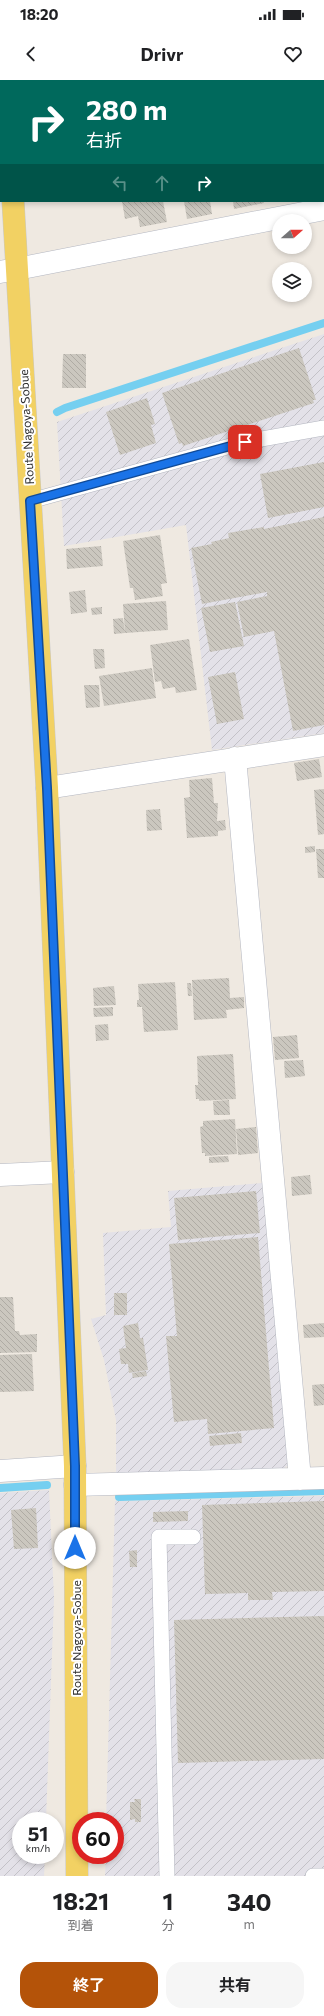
<!DOCTYPE html>
<html lang="ja">
<head>
<meta charset="utf-8">
<style>
  :root { --surface:#fff; --page:#f6f6f6; --text:#202124; --muted:#757577; --accent:#b45309 }
  body { margin:0; font-family:Commissioner,"Noto Sans JP",sans-serif; background:var(--page); color:var(--text); height:100vh; display:flex; flex-direction:column; font-size:15px; white-space:nowrap }
  * { box-sizing:border-box; margin:0 }
  p { font-size:13px; color:var(--muted) }
  .icon { flex:none; width:22px; height:22px; fill:none; stroke:currentColor; stroke-width:2; stroke-linecap:round; stroke-linejoin:round }
  .map { position:relative; height:1796px; overflow:hidden }
  .panel { display:flex; flex-direction:column; background:var(--surface); flex:1 }
  .panel>* { flex:none }
  .hud { position:absolute; left:0px; top:0px; width:324px; height:122px; box-shadow:0 2px 6px #0003; background:#00695c; color:#fff; overflow:hidden }
  .needle { width:26px; rotate:69deg }
  .buttons { position:absolute; left:272px; top:134px; display:grid; gap:8px }
  .buttons a { display:grid; place-items:center; width:40px; height:40px; border-radius:50%; background:var(--surface); box-shadow:0 2px 6px #0003; font-size:20px }
  .speed { position:absolute; left:12px; top:1732px; display:flex; gap:8px; font-size:20px; font-weight:700; text-align:center }
  .speed>* { display:grid; place-content:center; width:52px; height:52px; border-radius:50%; background:var(--surface); box-shadow:0 2px 6px #0003; line-height:1 }
  .speed small { font-size:10px; font-weight:400 }
  .speed .limit { border:6px solid #d22; background:#fff; color:#111 }
  .pin { position:absolute; display:grid; place-items:center; width:34px; height:34px; color:#fff; margin:-17px; border-radius:8px; box-shadow:0 2px 6px #0006 }
  .me { position:absolute; width:44px; margin:-22px; rotate:0deg; stroke-linejoin:round; filter:drop-shadow(0 0 3px #0008) }
  .turn { display:flex; align-items:center; gap:14px; height:84px; padding:0 20px; font-size:18px }
  .turn .icon { width:52px; height:52px; stroke-width:2.5 }
  .turn b { display:block; font-size:28px; line-height:34px }
  .lanes { display:flex; align-items:center; height:38px; padding:0 20px; background:#0003; justify-content:center; gap:20px; direction:ltr }
  .lanes .off { opacity:.35 }
  .eta { display:flex; justify-content:space-evenly; align-items:center; height:68px; text-align:center }
  .eta b { font-size:24px; font-weight:700; line-height:28px }
  .button { display:flex; gap:8px; margin-top:auto; padding:8px 20px }
  .button a { flex:1; height:46px; border-radius:16px; background:var(--accent); color:#fff; font-size:16px; font-weight:700; line-height:46px; text-align:center }
  .button a+a { background:var(--page); color:var(--text) }
  .status { display:flex; justify-content:space-between; align-items:center; height:28px; padding:0 20px; background:var(--surface); direction:ltr }
  .status svg { height:11px; fill:currentColor }
  header { display:flex; justify-content:space-between; align-items:center; height:52px; padding:0 20px; background:var(--surface); font-size:18px; font-weight:700 }
  .map>svg:first-child { display:block }
</style>
</head>
<body>
<div class="status"><b>18:20</b><svg viewBox="0 0 49 12"><path d="M0 12V9h3v3zM5 12V6h3v6zM10 12V3h3v9zM15 12V0h3v12zM26 1h20v11H26zM47 4h2v5h-2z"/></svg></div>
<header><svg class="icon" aria-label="back" viewBox="0 0 24 24"><path d="M15 5l-7 7 7 7"/></svg>Drivr<svg class="icon" aria-label="heart" viewBox="0 0 24 24"><path d="M12 20l-8-8c-3-5 5-10 8-4 3-6 11-1 8 4z"/></svg></header>
<div class="map">
<svg width="324" height="1796" viewBox="0 0 324 1796">
  <defs>
    <pattern id="industrial-furrows" width="10" height="10" patternUnits="userSpaceOnUse"><rect width="10" height="10" fill="#e3e1e8"/><path d="M-1 1l2-2M0 10L10 0M9 11l2-2" fill="none" stroke="#c3c1c7"/></pattern>
    <pattern id="building-back-hatch" width="6" height="6" patternUnits="userSpaceOnUse"><rect width="6" height="6" fill="#cbc7bf"/><path d="M-1 5l2 2M0 0l6 6M5-1l2 2" fill="none" stroke="#afaba4"/></pattern>
  </defs>
  <rect width="100%" height="100%" fill="#efe9e1"/>
  <path fill="url(#industrial-furrows)" d="M324,254V653L212,670L186,445L64,466L57,342Z
    M262,1103L288,1385L278,1393L116,1396V1340L104,1280L91,1239L106,1235L103,1153L171,1147L168,1111Z
    M49,1410L54,1518L46,1741H21V1775H45L44,1796H0V1413Z
    M324,1416V1796H105L106,1775H115V1741H106L115,1421Z"/>
  <g fill="none" stroke-linecap="round" stroke-linejoin="round">
    <path stroke="#75cff0" stroke-width="8" d="M57,332L65,328L324,243
      M0,1408L47,1405
      M119,1417L324,1411"/>
  </g>
  <path fill="url(#building-back-hatch)" d="M122,121H163L167,142L140,147L138,136L125,139Z
    M184,121H210L212,134L187,139Z
    M233,121H263L264,123L234,129Z
    M299,268L316,320H313L314,323L183,366L182,363L179,364L162,313Z
    M63,274H86V308H62Z
    M147,318L155,344L151,345L156,363L120,375L106,332Z
    M324,382V427L268,438L260,394Z
    M324,437V645L293,651L274,551L244,557L237,522L267,516V512L202,524L191,468L212,464L211,462L229,458L228,453L264,447V449Z
    M160,455L167,503L161,504L163,516L135,520L133,508H130L123,461Z
    M101,466L103,486L67,489L66,469Z
    M85,510L87,532L71,534L69,512Z
    M166,521L168,550L125,553L123,524Z
    M235,522L244,566L210,572L201,528Z
    M102,527V534L92,535L91,528Z
    M123,538L125,553L114,554L113,539Z
    M189,559L197,610L176,613L175,607L163,609L161,601L155,602L150,565Z
    M93,569H104L105,588L95,589Z
    M152,588L156,618L104,626L99,596Z
    M235,592L244,639L217,644L208,597Z
    M84,605H99L100,627L86,628Z
    M319,679L322,697L297,701L294,683Z
    M212,698L214,723H218L217,741L225,740L226,750L218,751V756L187,758L184,718L190,717L189,700Z
    M324,709V754L318,755L314,710Z
    M160,729L162,750L147,751L146,730Z
    M315,766V772L305,773V767Z
    M316,769H324V798H318Z
    M229,898L230,918L244,917V928L226,930L227,938L194,940L192,900Z
    M175,902L178,950L144,952L142,927H137V920H139L138,904Z
    M187,903H191L192,916H188Z
    M114,906L116,925L94,926L93,908Z
    M113,927V936L94,937L93,928Z
    M108,944L109,960L96,961L95,945Z
    M297,955L299,978L275,980L273,957Z
    M233,974L236,1019L199,1021V1019H196L195,1005H198L197,976Z
    M303,980L305,996L285,998L284,981Z
    M229,1020L230,1035H214L213,1021Z
    M235,1039L237,1074L205,1076V1073H202L200,1047L203,1046V1041Z
    M256,1047L258,1073L238,1075L236,1049Z
    M228,1076L229,1082L209,1083V1077Z
    M310,1095L312,1114L292,1116L291,1097Z
    M256,1111L260,1153L178,1160L174,1118Z
    M258,1157L274,1348L208,1354L207,1339L174,1342L166,1256H177L169,1164Z
    M114,1213H127V1235H114Z
    M0,1217H13L15,1251H19L20,1255L37,1254V1272L0,1273Z
    M138,1243L140,1258H143L148,1290L129,1293L128,1284H121L119,1269L126,1268L123,1246Z
    M324,1243V1257L304,1258L303,1245Z
    M32,1274L34,1311L0,1312V1275Z
    M146,1291L147,1296L133,1298L132,1293Z
    M324,1304V1325L314,1326L312,1305Z
    M241,1353L242,1363L210,1366L209,1356Z
    M324,1421V1511L272,1512L273,1520H248V1513L205,1514L202,1425Z
    M36,1428L38,1468L14,1469L11,1430Z
    M188,1431V1441L153,1442V1432Z
    M137,1470V1487H130L129,1471Z
    M324,1536V1679L178,1683L174,1540Z
    M134,1719H141V1742H135V1739L130,1740V1722H135Z"/>
  <g fill="none" stroke-linecap="round" stroke-linejoin="round">
    <defs>
      <path id="lane" d="M30,421L245,362L324,348
        M167,1796L159,1457H193
        M313,1796H324"/>
      <path id="street" d="M319,0V1
        M323,20L324,25
        M17,189L324,129
        M235,678L300,1399
        M47,708L324,665
        M0,1095L63,1092
        M0,1391L75,1386
        M75,1405L324,1398"/>
      <path id="secondary" d="M0,192L17,189"/>
      <path id="primary" d="M7,0V1
        M13,121L47,708L75,1386L77,1796"/>
    </defs>
    <use href="#lane" stroke="#b4b7c1" stroke-width="16"/>
    <use href="#street" stroke="#b4b7c1" stroke-width="23"/>
    <use href="#secondary" stroke="#b4b7c1" stroke-width="23"/>
    <use href="#primary" stroke="#c9c9c9" stroke-width="23"/>
    <use href="#lane" stroke="#fff" stroke-width="15"/>
    <use href="#street" stroke="#fff" stroke-width="22"/>
    <use href="#secondary" stroke="#fff" stroke-width="22"/>
    <use href="#primary" stroke="#f2d163" stroke-width="22"/>
  </g>
  <g fill="none" stroke-linecap="round" stroke-linejoin="round">
    <defs>
      <path id="route" d="M75,1468V1386L47,708L30,421L245,362"/>
    </defs>
    <use href="#route" stroke="#114b97" stroke-width="10"/>
    <use href="#route" stroke="#1a73e8" stroke-width="7"/>
  </g>
  <g text-anchor="middle" dominant-baseline="central" stroke-width="4" stroke-linejoin="round" paint-order="stroke">
    <g font-size="12" fill="#2e2e2e" stroke="#fff">
      <text transform="translate(26 347) rotate(-93)">Route Nagoya-Sobue</text>
      <text transform="translate(76 1558) rotate(-90)">Route Nagoya-Sobue</text>
    </g>
  </g>
</svg>
<div class="buttons">
<a><svg class="needle" viewBox="-14 -14 28 28"><path d="M0-13l5 13h-10z" fill="#e53935"/><path d="M0 13l5-13h-10z" fill="#757577"/></svg></a>
<a><svg class="icon" aria-label="layers" viewBox="0 0 24 24"><path d="M12 4l9 5-9 5-9-5zM3 14l9 5 9-5"/></svg></a>
</div>
<div class="speed"><div>51<small>km/h</small></div><div class="limit">60</div></div>
<div class="pin" style="left:245px;top:362px;background:#d93025"><svg class="icon" aria-label="arrive" viewBox="0 0 24 24"><path d="M6 21V4h12l-3 4 3 4H6"/></svg></div>
<svg class="me" style="left:75px;top:1468px" viewBox="-20 -20 40 40"><circle r="19" fill="#fff"/><path d="M0-13L10 11 0 6-10 11z" fill="#1a73e8"/></svg>
<div class="hud">
<div class="turn"><svg class="icon" aria-label="right" viewBox="0 0 24 24"><path d="M7 20v-9h11M14 6l5 5-5 5"/></svg><div><b>280 m</b>右折</div></div>
<div class="lanes"><svg class="icon off" aria-label="left" viewBox="0 0 24 24"><path d="M17 20v-9H6M10 6l-5 5 5 5"/></svg><svg class="icon off" aria-label="ahead" viewBox="0 0 24 24"><path d="M12 20V5M6 11l6-6 6 6"/></svg><svg class="icon" aria-label="right" viewBox="0 0 24 24"><path d="M7 20v-9h11M14 6l5 5-5 5"/></svg></div>
</div>
</div>
<section class="panel">
<div class="eta">
<div><b>18:21</b><p>到着</p></div>
<div><b>1</b><p>分</p></div>
<div><b>340</b><p>m</p></div>
</div>
<div class="button"><a>終了</a><a>共有</a></div>
</section>
</body>
</html>
